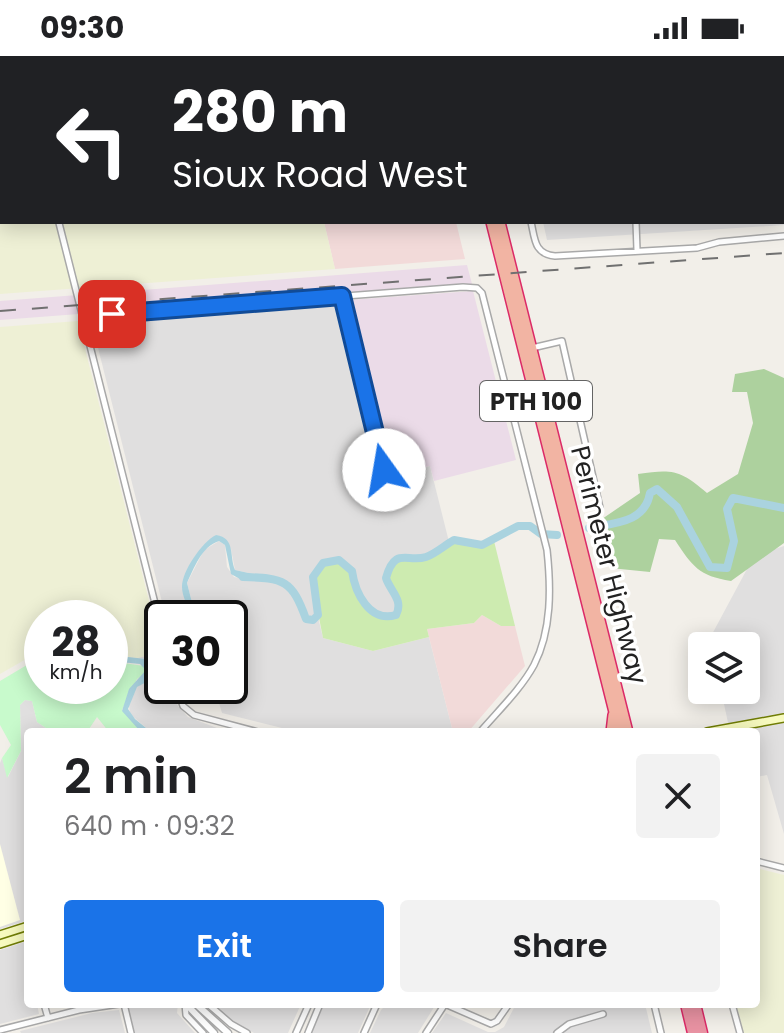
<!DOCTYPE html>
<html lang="en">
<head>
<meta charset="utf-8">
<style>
  :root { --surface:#fff; --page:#f2f2f2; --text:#202124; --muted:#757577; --accent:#1a73e8 }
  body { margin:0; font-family:Poppins,sans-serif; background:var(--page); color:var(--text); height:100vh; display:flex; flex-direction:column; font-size:30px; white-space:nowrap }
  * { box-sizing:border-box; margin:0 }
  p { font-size:26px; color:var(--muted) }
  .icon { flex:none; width:44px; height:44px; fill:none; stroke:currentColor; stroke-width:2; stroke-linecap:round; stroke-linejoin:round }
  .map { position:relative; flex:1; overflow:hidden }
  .sheet { position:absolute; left:24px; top:672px; width:736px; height:280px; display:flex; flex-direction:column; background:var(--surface); border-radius:8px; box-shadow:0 4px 20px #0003 }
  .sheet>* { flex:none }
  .banner { position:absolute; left:0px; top:0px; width:784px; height:168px; box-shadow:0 4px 20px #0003; background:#202124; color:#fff; overflow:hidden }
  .tools { position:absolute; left:688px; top:576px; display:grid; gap:16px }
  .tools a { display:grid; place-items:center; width:72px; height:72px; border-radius:8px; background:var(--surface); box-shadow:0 4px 20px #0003; font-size:40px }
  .speed { position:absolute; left:24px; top:544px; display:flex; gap:16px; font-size:40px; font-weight:700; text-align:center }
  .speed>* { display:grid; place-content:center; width:104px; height:104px; border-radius:50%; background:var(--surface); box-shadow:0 4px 20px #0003; line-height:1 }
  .speed small { font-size:20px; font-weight:400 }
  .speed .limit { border:4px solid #111; border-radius:12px; background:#fff; color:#111 }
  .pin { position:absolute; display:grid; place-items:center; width:68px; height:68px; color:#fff; margin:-34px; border-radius:16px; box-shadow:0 4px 12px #0006 }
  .me { position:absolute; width:88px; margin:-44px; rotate:347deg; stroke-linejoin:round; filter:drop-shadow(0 0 6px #0008) }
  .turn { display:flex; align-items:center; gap:28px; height:168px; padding:0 40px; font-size:36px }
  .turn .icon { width:104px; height:104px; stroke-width:2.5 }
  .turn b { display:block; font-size:56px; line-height:68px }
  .round { display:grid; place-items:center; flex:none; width:84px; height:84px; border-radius:8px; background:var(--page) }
  .headline { display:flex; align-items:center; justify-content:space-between; height:136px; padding:0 40px }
  h1 { font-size:48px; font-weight:600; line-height:60px }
  .cta { display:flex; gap:16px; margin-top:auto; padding:16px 40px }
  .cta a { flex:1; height:92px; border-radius:8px; background:var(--accent); color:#fff; font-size:32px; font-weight:600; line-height:92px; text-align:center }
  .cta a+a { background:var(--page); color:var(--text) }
  .status { display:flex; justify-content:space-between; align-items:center; height:56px; padding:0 40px; background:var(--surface); direction:ltr }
  .status svg { height:22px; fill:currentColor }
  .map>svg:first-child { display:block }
</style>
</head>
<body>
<div class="status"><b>09:30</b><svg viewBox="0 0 49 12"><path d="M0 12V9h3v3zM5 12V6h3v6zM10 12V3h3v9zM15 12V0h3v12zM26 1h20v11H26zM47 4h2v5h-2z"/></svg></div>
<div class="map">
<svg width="784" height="977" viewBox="0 0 784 977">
  <rect width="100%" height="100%" fill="#f2efe9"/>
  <path fill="#e0dfdf" d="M504,0H784V169L547,184L543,166H782V2Z
    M348,244L393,419L430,410L449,486L429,499L417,501L406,499L393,507L386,523L397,543L399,555L391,561L379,560L374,556L354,531L349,511L334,503L319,512L313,531L318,547V561L323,582L373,595L429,581L453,676H298L222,657L214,630H230V562H196L187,527L204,494L219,485L225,489L227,511L234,521L248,524L253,518L235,514L231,493L216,479L196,499L186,518L183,537L191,562H166L91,264Z
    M784,490V778L767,719L756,721V676H730L721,634H746V590H712L710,582L754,500Z
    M162,596V630H170L178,650L188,661L217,672L216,676H151L130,658L129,649L133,636L140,627L150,625L146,603L137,602Z
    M25,644L32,645L37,666L52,676H28V864L0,873V707L2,702L8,721L21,695L20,649Z
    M28,885V948H37L39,958L0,968V894Z
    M138,948H178L177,957L195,977H133L126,950Z
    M213,948H301L288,977H254L232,965Z
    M324,948H371L358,977H311Z
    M387,948H436L418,977H370L381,954Z
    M516,948H645L652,977H432L446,957L488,976H495L504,971Z
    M119,954L125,977H21L20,975L92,957Z"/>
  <path fill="#f2dad9" d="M324,166H456L465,203L335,213Z
    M482,559L501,570H515L525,610L468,676H453L427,573L474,567Z"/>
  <path fill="#ebdbe8" d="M467,209L472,228L0,264V245Z
    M473,235L516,404L434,425L430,410L393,419L348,244Z"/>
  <path fill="#ffffe5" d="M0,788L20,864L0,871Z"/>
  <path fill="#eef0d5" d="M0,0H371L372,2H2V166H324L335,213L0,238Z
    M78,265L162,596L137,602L110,599V562H42V594L0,618V271Z
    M756,812L784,819V977H742L735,948H756Z"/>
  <path fill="#cdebb0" d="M455,485C471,484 478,498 494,485L515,570H501L482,559L474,567L427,573L429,581L373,595L323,582L312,526L319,512L334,503C361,508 352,560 391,561L399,554L397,543L386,523C393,491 406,506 426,500C436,496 444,488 455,485Z"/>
  <path fill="#add19e" d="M764,313L784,322V487L731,525C699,520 692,510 675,484L659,483L650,516L610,512L602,463L640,437L638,418C673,413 680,414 707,437L738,418L753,367L747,336H732L735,318Z"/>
  <path fill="#c8facc" d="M42,600V630H110V605L144,610L146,616L137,623L122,654L142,676H109L97,661L87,676H52L37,666L32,645L25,644L20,649L21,695L7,722L2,702L11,689L0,669V625Z"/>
  <path fill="#aad3df" d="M216,479C236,482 229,500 235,514L253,518L255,523H240L231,518L225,489L219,485C202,490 194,512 187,527L196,562H191C189,552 182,541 182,531C182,515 202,486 216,479Z
    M110,599L146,603L153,609L152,623L137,631L128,653L135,663L151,676L140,675L122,655L129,633L146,614L140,608L110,605Z"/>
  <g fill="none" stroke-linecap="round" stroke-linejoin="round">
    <path stroke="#aad3df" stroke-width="8" d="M589,472C614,467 645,467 650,437L657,433L677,451L710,511L727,512L734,485L727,453L733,442L784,452
      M243,521C284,522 292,524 306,563L313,564L318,559L313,521L323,507L339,504L352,515C355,536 369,567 396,559C404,544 390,535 386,522C395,490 407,507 426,501C435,498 445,489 454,484L482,489L518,470H530L541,478L557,479"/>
    <defs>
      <path id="minor" d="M419,0V2
        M489,0L490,2
        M597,0V2
        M782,11H784
        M531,166C535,183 534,198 555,200L697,192L719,186L784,180
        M636,166L637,194
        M59,167L162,575
        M342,240L384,414
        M83,260L463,231L477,232L482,237L547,494C551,531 552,574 534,609C521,633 498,655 480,676
        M532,292L562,285L600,452
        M176,630L183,650L194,659L258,676
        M756,805L784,812
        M44,948L48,962
        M124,948L131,977
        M185,948L186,959L203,977
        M208,948L231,968L247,977
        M445,948L491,968L497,965L509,948
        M654,948L661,977
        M732,948L740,977
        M0,974L79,954L119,948
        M296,977L309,948
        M308,977L320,948
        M364,977L377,948
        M426,977L445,948
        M557,977L569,968L603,958"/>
      <path id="tertiary" d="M186,948L214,977
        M196,948L228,977"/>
      <path id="secondary" d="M707,676L784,662
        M0,879L28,870
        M0,888L28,879"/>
      <path id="trunk" d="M449,0L450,2
        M458,0L459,2
        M491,166L619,676
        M500,166L628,676
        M611,676L613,659"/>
      <path id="motorway" d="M686,948L693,977
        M695,948L702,977"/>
    </defs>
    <use href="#minor" stroke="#a9a9a9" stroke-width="8"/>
    <use href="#tertiary" stroke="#a9a9a9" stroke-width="9"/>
    <use href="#secondary" stroke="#707d05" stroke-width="10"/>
    <use href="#trunk" stroke="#dc2a67" stroke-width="12"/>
    <use href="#motorway" stroke="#dc2a67" stroke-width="13"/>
    <use href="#minor" stroke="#fff" stroke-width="5"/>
    <use href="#tertiary" stroke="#fff" stroke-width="6"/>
    <use href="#secondary" stroke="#f7fabf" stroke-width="7"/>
    <use href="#trunk" stroke="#f2b4a3" stroke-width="9"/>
    <use href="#motorway" stroke="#e892a2" stroke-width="10"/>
    <path stroke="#707070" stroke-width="2" stroke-dasharray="16 16" stroke-linecap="butt" d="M0,255L784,197"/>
  </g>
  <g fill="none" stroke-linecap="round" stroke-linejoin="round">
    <defs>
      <path id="route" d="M112,258L342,240L384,414"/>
    </defs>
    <use href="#route" stroke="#114b97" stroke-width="20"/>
    <use href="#route" stroke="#1a73e8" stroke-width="14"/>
  </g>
  <g text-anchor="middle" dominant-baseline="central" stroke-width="7" stroke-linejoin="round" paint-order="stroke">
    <rect fill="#fff" stroke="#646464" stroke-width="2" x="480" y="325" width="112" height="40" rx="6"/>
    <g font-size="24" font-weight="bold" fill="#222">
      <text x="536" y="345">PTH 100</text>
    </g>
    <g font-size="26" fill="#222" stroke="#fff">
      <text transform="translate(609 509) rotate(76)">Perimeter Highway</text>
    </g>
  </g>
</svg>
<div class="tools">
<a><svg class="icon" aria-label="layers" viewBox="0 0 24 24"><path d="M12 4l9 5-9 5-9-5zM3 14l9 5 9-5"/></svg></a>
</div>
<div class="speed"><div>28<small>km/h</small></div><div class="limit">30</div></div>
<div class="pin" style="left:112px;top:258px;background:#d93025"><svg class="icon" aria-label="arrive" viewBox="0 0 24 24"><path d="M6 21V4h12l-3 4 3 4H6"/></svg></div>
<svg class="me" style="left:384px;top:414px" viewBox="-20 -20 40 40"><circle r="19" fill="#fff"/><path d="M0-13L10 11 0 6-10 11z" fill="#1a73e8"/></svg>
<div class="banner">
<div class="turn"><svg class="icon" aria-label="left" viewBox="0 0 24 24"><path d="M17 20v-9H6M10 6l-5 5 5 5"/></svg><div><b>280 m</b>Sioux Road West</div></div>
</div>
<section class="sheet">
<div class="headline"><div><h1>2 min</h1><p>640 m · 09:32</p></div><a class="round"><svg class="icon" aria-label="close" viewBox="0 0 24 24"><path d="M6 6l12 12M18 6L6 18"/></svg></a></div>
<div class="cta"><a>Exit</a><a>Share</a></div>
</section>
</div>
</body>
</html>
